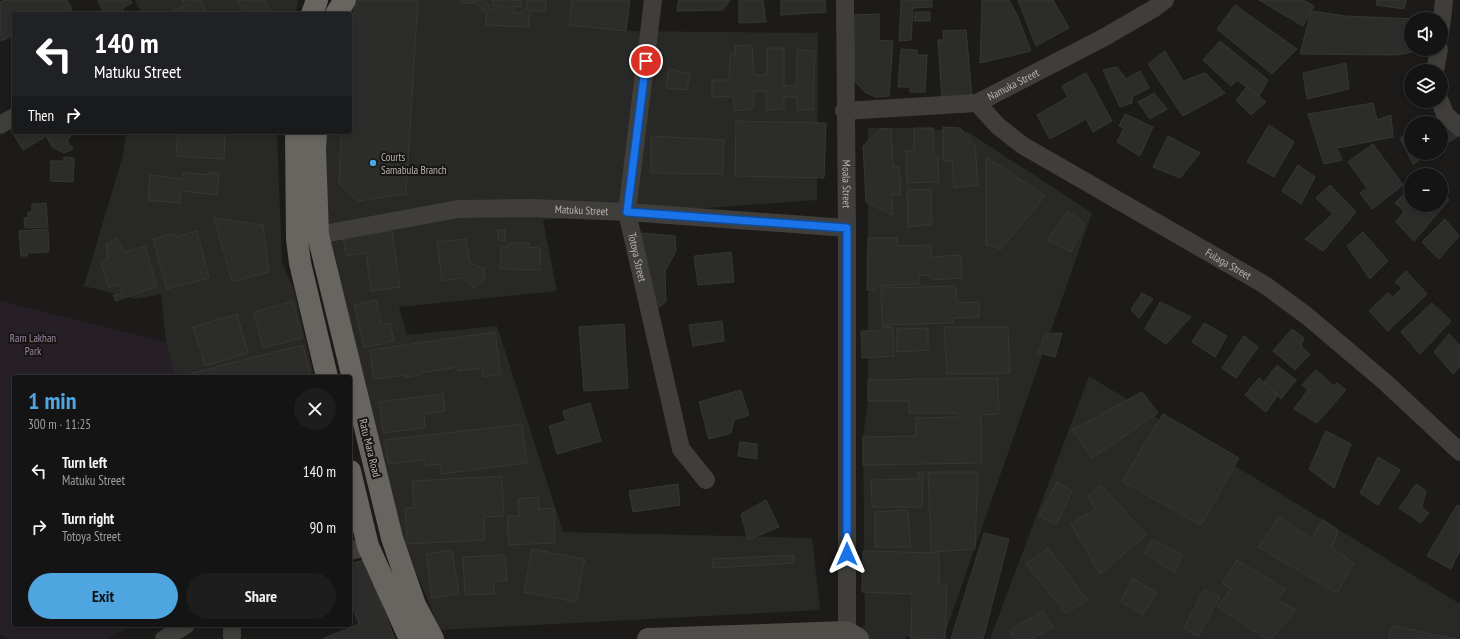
<!DOCTYPE html>
<html lang="en">
<head>
<meta charset="utf-8">
<style>
  :root { --surface:#151414; --page:#1e1d1d; --text:#f1f3f6; --muted:#9d9ea0; --line:#343334; --accent:#4ea5e0 }
  body { margin:0; font-family:"PT Sans Narrow",sans-serif; background:var(--page); color:var(--text); height:100vh; display:flex; flex-direction:column; font-size:15px; white-space:nowrap }
  * { box-sizing:border-box; margin:0 }
  p { font-size:13px; color:var(--muted) }
  .icon { flex:none; width:22px; height:22px; fill:none; stroke:currentColor; stroke-width:2; stroke-linecap:round; stroke-linejoin:round }
  .map { position:relative; flex:1; overflow:hidden }
  .drawer { position:absolute; left:12px; top:375px; width:340px; height:252px; display:flex; flex-direction:column; background:var(--surface); border-radius:4px; box-shadow:0 2px 6px #0003,0 0 0 1px var(--line) }
  .drawer>* { flex:none }
  .guide { position:absolute; left:12px; top:12px; width:340px; height:122px; border-radius:4px; box-shadow:0 2px 6px #0003,0 0 0 1px var(--line); background:#202124; color:#fff; overflow:hidden }
  .controls { position:absolute; left:1404px; top:12px; display:grid; gap:8px }
  .controls a { display:grid; place-items:center; width:44px; height:44px; border-radius:50%; background:var(--surface); box-shadow:0 2px 6px #0003,0 0 0 1px var(--line); font-size:20px }
  .pin { position:absolute; display:grid; place-items:center; width:34px; height:34px; color:#fff; margin:-17px; border:2px solid #fff; border-radius:50%; box-shadow:0 1px 4px #0007 }
  .me { position:absolute; width:44px; margin:-22px; rotate:0deg; stroke-linejoin:round; filter:drop-shadow(0 0 3px #0008) }
  .turn { display:flex; align-items:center; gap:14px; height:84px; padding:0 16px; font-size:18px }
  .turn .icon { width:52px; height:52px; stroke-width:2.5 }
  .turn b { display:block; font-size:28px; line-height:34px }
  .then { display:flex; align-items:center; height:38px; padding:0 16px; background:#0003; gap:8px; font-size:15px }
  .round { display:grid; place-items:center; flex:none; width:42px; height:42px; border-radius:21px; background:var(--page) }
  .head { display:flex; align-items:center; justify-content:space-between; height:68px; padding:0 16px }
  h1 { font-size:24px; font-weight:700; line-height:30px; color:var(--accent) }
  .button { display:flex; gap:8px; margin-top:auto; padding:8px 16px }
  .button a { flex:1; height:46px; border-radius:24px; background:var(--accent); color:#111; font-size:16px; font-weight:700; line-height:46px; text-align:center }
  .button a+a { background:var(--page); color:var(--text) }
  ul { padding:0; list-style:none }
  li { display:flex; align-items:center; gap:12px; height:56px; padding:0 16px }
  li div { flex:1 }
  li b { display:block; font-size:15px }
  li em { font-style:normal }
  .map>svg:first-child { display:block }
</style>
</head>
<body>
<div class="map">
<svg width="1460" height="639" viewBox="0 0 1460 639">
  <rect width="100%" height="100%" fill="#1c1b1a"/>
  <path fill="#282826" d="M135,0H298L296,14H142Z
    M351,0H628L626,31L818,33L817,200L543,220L557,291L399,307L407,335L497,326L563,532L812,538L820,610L440,630L393,516L328,253L320,132H350V14H343Z
    M868,128H914L968,132L1092,213L943,639H912L907,636L905,639H836L865,625L863,437L868,401Z
    M126,132H277L282,262L294,290L314,377H175L166,342L161,294L136,299L84,286L123,155Z
    M1089,376L1460,604V639H990Z"/>
  <path fill="#262026" d="M0,301L166,342L175,377H14V625H132L107,639H12L0,635Z"/>
  <path fill="#2c2c2a" stroke="#373634" d="M5,0H67L74,14H14V35L1,41L0,2Z
    M98,0H130L132,3L122,8L125,14H104Z
    M182,0H201L207,14H175L174,10L185,6Z
    M237,0H264L272,14H245Z
    M358,0H418L406,194L358,201L339,184L341,132H350V25Z
    M461,0H485L491,9L501,10V7L493,6V0H522L521,7L512,6V12L520,13L527,7V0H546V11H532L529,17V27L486,25V13L476,3H461Z
    M572,0H630L626,31L569,25Z
    M679,0H730L723,10L677,11Z
    M739,0H763L766,22L739,23Z
    M781,0H825L826,12L781,15Z
    M901,0H932V7L913,8L911,40L899,41Z
    M982,0H1009L1017,15L1031,51L980,63Z
    M1018,0H1053L1069,28L1036,46Z
    M1259,0H1303L1314,6L1303,26Z
    M1377,0H1406L1404,9L1376,5Z
    M1235,5L1297,49L1272,74L1217,29Z
    M1311,11L1346,16L1416,19H1411V49H1414L1413,52L1396,55L1300,54Z
    M915,12H930V21H914Z
    M879,14V40L893,41L889,96L876,97L866,93L854,80L855,15Z
    M966,30L972,97L942,101L938,40H944L943,31Z
    M1220,41L1268,80L1259,96L1237,80L1231,86L1203,60Z
    M752,45L754,75H767V48H784V86H796L797,50L815,51L813,110H797V97H784V109L767,110L766,91H754L753,109L735,111L733,96L712,97V80H729L730,54H735V46Z
    M901,49L917,50V55H927L925,92H910V87H898Z
    M1165,51L1183,81L1205,73L1225,93L1183,116L1148,64Z
    M1346,63L1349,89L1307,99L1303,73Z
    M1117,67L1126,79L1140,71L1149,88L1132,97V103L1120,107L1103,70Z
    M669,69L690,74L687,90L666,88Z
    M1086,73L1112,121L1093,132L1086,119L1050,139L1037,115L1068,97L1062,86Z
    M1247,87L1266,102L1251,115L1236,100Z
    M1154,93L1167,109L1150,119L1138,102Z
    M1373,103L1377,120L1391,115L1393,137L1337,148L1342,160L1324,164L1308,114Z
    M1125,114L1153,127L1140,156L1117,142L1124,128L1119,126Z
    M736,121L826,123L824,178L735,176Z
    M1269,125L1294,142L1274,177L1247,162Z
    M1450,125L1457,137L1441,147V131Z
    M943,127L960,128L975,145L978,185L954,188L952,161H943Z
    M14,128V132H42L45,137L23,150L11,130Z
    M914,128H933L934,156H938L939,182L907,183L906,151H914Z
    M880,129H891L893,167H899L901,195L892,194V215L866,202L863,146Z
    M44,132H73L67,141L73,149L64,153L52,147Z
    M178,132L225,135L224,159L176,156Z
    M201,132H226V135Z
    M1411,132V153H1431L1413,164L1400,138Z
    M651,136L724,140L723,174L651,173Z
    M1168,136L1200,153L1180,178L1153,167Z
    M1373,144L1403,185L1372,209L1360,193L1367,188L1348,162Z
    M64,157L74,158L73,182L50,181L51,161H64Z
    M986,157L1045,196L1001,249L986,245Z
    M1298,165L1315,177L1301,204L1282,191Z
    M184,172L209,175V172L219,173L217,195L181,191L180,203L148,200L150,175L183,179Z
    M1330,185L1356,212L1323,251L1305,239L1333,214L1316,198Z
    M1411,187V205H1441V193L1449,200L1414,241L1396,222L1404,211L1395,203Z
    M931,189L932,224L908,227L907,190Z
    M46,203L48,227L25,228L24,218L28,217V212H32V204Z
    M1068,211L1085,224L1071,252L1047,240Z
    M214,218L263,225L269,272L232,282Z
    M1445,219L1459,236L1439,259L1422,242Z
    M48,229L49,252L27,253V256H21L19,231Z
    M498,230H505V241L498,240Z
    M197,231L209,278L167,289L153,239L174,233L175,237Z
    M392,231L400,287L371,291L366,253L346,256L343,238Z
    M1363,232L1388,261L1370,279L1347,246Z
    M640,233L675,236L676,251L665,271L666,302L654,310Z
    M868,238H897L898,246L931,245L932,257L961,255L962,278L931,280L929,275L919,276V284L876,286V290H867Z
    M117,239L125,252L145,246L157,286L116,301L113,295L123,294L119,284L109,288L101,263L108,258L106,244Z
    M466,239L470,263L485,269L483,271L486,277L474,288L462,278L442,281L437,242Z
    M509,243H529V247L540,248V270L500,269L501,246L508,247Z
    M731,252L734,282L698,285L694,256Z
    M1406,271L1427,294L1388,331L1369,311L1388,293L1393,297L1402,288L1395,282Z
    M956,286L957,303L979,302V317L953,318V323L882,325L881,288Z
    M1142,293L1153,299L1139,318L1131,310Z
    M376,300L382,325L390,323L394,341L364,348L354,305Z
    M293,301L302,338L263,348L254,312Z
    M1160,302L1191,317L1166,344L1145,329Z
    M1432,303L1451,321L1420,354L1401,332Z
    M237,314L248,353L205,366L193,327Z
    M722,321L724,341L693,346L689,325Z
    M1204,323L1227,336L1215,357L1192,342Z
    M624,324L628,388L584,391L579,327Z
    M882,327H893L894,356L862,358L861,331H881Z
    M944,327H1008L1010,373L947,374Z
    M928,328V350L897,352V329Z
    M1292,329L1304,338L1301,346L1310,354L1295,370L1273,351Z
    M495,332L501,374L483,377L482,368L458,371V367L420,373V375L405,377V375L374,379L370,350Z
    M1062,333L1055,357L1038,353L1045,334Z
    M1449,334L1460,346V366L1453,374L1434,352Z
    M1244,336L1258,347L1236,378L1222,368Z
    M303,345L310,374L298,377H217L215,367Z
    M1277,365L1296,380L1281,399L1264,382Z
    M213,368L215,377H193L192,373Z
    M1316,370L1334,386L1337,383L1346,390L1317,423L1294,409L1308,390L1302,385Z
    M998,378L999,414L981,415L982,463L863,465V437L916,436V418L957,417V413H909V401H868V380Z
    M1259,378L1278,395L1266,412L1245,395Z
    M741,390L749,415L734,420L731,433L709,439L699,402Z
    M1142,392L1158,413L1092,458L1072,430Z
    M443,394L445,411L424,414L425,428L383,433L379,402Z
    M590,403L601,441L557,454L549,426L566,421L563,411Z
    M1163,414L1239,458L1201,525L1122,481Z
    M522,424L527,463L442,474L440,464L425,466L424,460L388,464L385,440Z
    M1326,431L1351,444L1334,488L1309,469Z
    M740,442L757,444V459L738,456Z
    M1378,457L1400,470L1378,505L1360,493Z
    M919,472H923L922,507H872L871,480L919,479Z
    M928,472H978L975,549L931,552Z
    M502,476L504,516L484,517L485,540L407,544L405,508H414L412,481Z
    M1057,482L1072,491L1056,525L1039,516Z
    M678,484L680,505L633,512L629,491Z
    M1416,484L1426,491L1422,507L1429,513L1421,523L1399,508Z
    M1101,485L1146,535L1100,574L1071,524L1095,509L1088,496Z
    M539,497V509L554,508L555,543L509,545L507,516H519L518,499Z
    M766,500L779,527L748,540L741,514Z
    M1457,505L1460,507V550L1451,569L1427,556Z
    M908,510L911,547H875V512Z
    M1279,517L1312,539L1323,520L1338,530L1332,548L1354,563L1337,593L1258,547Z
    M350,526L354,545H350Z
    M984,533L1009,539L983,639H951Z
    M1152,539L1183,555L1174,572L1144,553Z
    M1048,548L1087,600L1066,613L1026,564Z
    M532,549L585,559L576,602L524,592Z
    M452,550L459,594L432,598L426,554Z
    M863,551L939,553V584H947L945,639L911,638L912,594L862,592Z
    M505,555L507,581H494V594L465,595L463,557Z
    M794,555V563L713,568L712,559Z
    M364,560L395,639H322L359,624L350,602V564Z
    M1237,560L1285,589L1278,600L1296,610L1271,639H1267L1218,607L1231,589L1223,583Z
    M1132,578L1156,592L1143,615L1121,602Z
    M1204,590L1220,596L1198,637L1184,628Z
    M1043,611L1053,627L1032,639H1014L1009,630Z
    M1393,626L1456,639H1388Z"/>
  <g fill="none" stroke-linecap="round" stroke-linejoin="round">
    <g stroke="#403e3b" stroke-width="18">
      <path id="s1" d="M653,0L627,212L681,449L706,480"/>
      <path id="s2" d="M845,0L847,228V632"/>
      <path d="M1441,28L1444,0"/>
      <path d="M1435,71L1439,49"/>
      <path d="M1440,101L1445,114L1460,128"/>
      <path id="s3" d="M977,103L998,126L1022,145L1265,285L1307,316L1385,382L1460,452"/>
      <path id="s4" d="M844,111L977,103L1103,38L1153,9L1165,0"/>
      <path d="M0,125L14,117"/>
      <path id="s5" d="M318,235L458,209L531,208L627,212L847,228"/>
      <path d="M350,551L368,546"/>
      <path d="M164,639L186,625"/>
      <path d="M232,639V625"/>
    </g>
    <path stroke="#504d49" stroke-width="22" d="M648,639L847,632L858,639"/>
    <path stroke="#686460" stroke-width="22" d="M312,14L317,0
      M336,14L345,0
      M296,132L297,239L300,263L327,377
      M316,132L315,149L318,235L392,538L415,605L433,639
      M350,471L368,546L410,639"/>
  </g>
  <g fill="none" stroke-linecap="round" stroke-linejoin="round">
    <defs>
      <path id="route" d="M646,61L627,212L847,228V554"/>
    </defs>
    <use href="#route" stroke="#114b97" stroke-width="10"/>
    <use href="#route" stroke="#1a73e8" stroke-width="7"/>
  </g>
  <circle fill="#4ea5e0" stroke="#171615" stroke-width="1.5" cx="373" cy="163" r="4"/>
  <g text-anchor="middle" dominant-baseline="central" stroke-width="4" stroke-linejoin="round" paint-order="stroke">
    <g font-size="11" fill="#bab3ae" stroke="#171615">
      <text stroke="none"><textPath href="#s4" startOffset="174">Namuka Street</textPath></text>
      <text stroke="none"><textPath href="#s2" startOffset="184">Moala Street</textPath></text>
      <text stroke="none"><textPath href="#s5" startOffset="266">Matuku Street</textPath></text>
      <text stroke="none"><textPath href="#s1" startOffset="260">Totoya Street</textPath></text>
      <text stroke="none"><textPath href="#s3" startOffset="300">Fulaga Street</textPath></text>
      <text transform="translate(370 448) rotate(76)">Ratu Mara Road</text>
    </g>
    <g font-size="11" fill="#bab3ae" stroke="#171615" text-anchor="start">
      <text x="381" y="157">Courts<tspan x="381" dy="13">Samabula Branch</tspan></text>
    </g>
    <g font-size="11" fill="#9d87a2" stroke="#171615">
      <text x="33" y="338">Ram Lakhan<tspan x="33" dy="13">Park</tspan></text>
    </g>
  </g>
</svg>
<div class="controls">
<a><svg class="icon" aria-label="sound" viewBox="0 0 24 24"><path d="M4 9h4l5-4v14l-5-4H4zM17 9q2 3 0 6"/></svg></a>
<a><svg class="icon" aria-label="layers" viewBox="0 0 24 24"><path d="M12 4l9 5-9 5-9-5zM3 14l9 5 9-5"/></svg></a>
<a>+</a>
<a>−</a>
</div>
<div class="pin" style="left:646px;top:61px;background:#d93025"><svg class="icon" aria-label="arrive" viewBox="0 0 24 24"><path d="M6 21V4h12l-3 4 3 4H6"/></svg></div>
<svg class="me" style="left:847px;top:554px" viewBox="-20 -20 40 40"><path d="M0-17L14 15 0 8-14 15z" fill="#1a73e8" stroke="#fff" stroke-width="4"/></svg>
<div class="guide">
<div class="turn"><svg class="icon" aria-label="left" viewBox="0 0 24 24"><path d="M17 20v-9H6M10 6l-5 5 5 5"/></svg><div><b>140 m</b>Matuku Street</div></div>
<div class="then">Then<svg class="icon" aria-label="right" viewBox="0 0 24 24"><path d="M7 20v-9h11M14 6l5 5-5 5"/></svg></div>
</div>
<section class="drawer">
<div class="head"><div><h1>1 min</h1><p>300 m · 11:25</p></div><a class="round"><svg class="icon" aria-label="close" viewBox="0 0 24 24"><path d="M6 6l12 12M18 6L6 18"/></svg></a></div>
<ul>
<li><svg class="icon" aria-label="left" viewBox="0 0 24 24"><path d="M17 20v-9H6M10 6l-5 5 5 5"/></svg><div><b>Turn left</b><p>Matuku Street</p></div><em>140 m</em></li>
<li><svg class="icon" aria-label="right" viewBox="0 0 24 24"><path d="M7 20v-9h11M14 6l5 5-5 5"/></svg><div><b>Turn right</b><p>Totoya Street</p></div><em>90 m</em></li>
</ul>
<div class="button"><a>Exit</a><a>Share</a></div>
</section>
</div>
</body>
</html>
